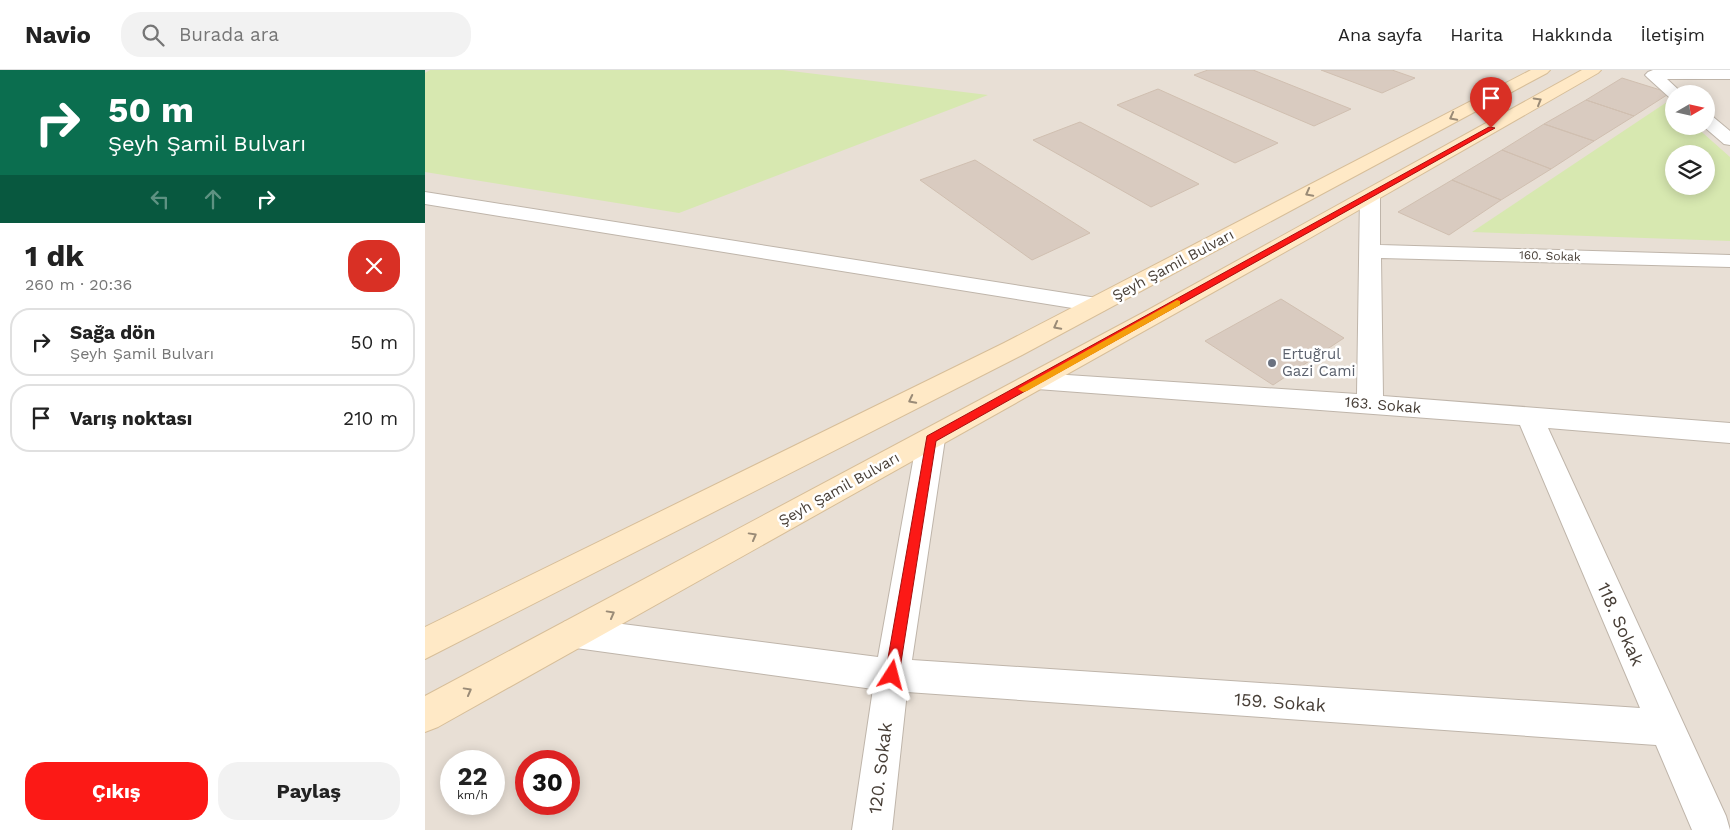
<!DOCTYPE html>
<html lang="tr">
<head>
<meta charset="utf-8">
<style>
  :root { --surface:#fff; --page:#f2f2f2; --text:#222; --muted:#767676; --line:#e0e0e0; --accent:#fc1916 }
  body { margin:0; font-family:"Work Sans",sans-serif; background:var(--page); color:var(--text); height:100vh; display:flex; flex-direction:column; font-size:19px; white-space:nowrap }
  * { box-sizing:border-box; margin:0 }
  p { font-size:16px; color:var(--muted) }
  .icon { flex:none; width:28px; height:28px; fill:none; stroke:currentColor; stroke-width:2; stroke-linecap:round; stroke-linejoin:round }
  .map { position:relative; flex:1; overflow:hidden }
  .drawer { display:flex; flex-direction:column; background:var(--surface); width:425px }
  .drawer>* { flex:none }
  .hud { background:#0b6e4f; color:#fff; overflow:hidden }
  .needle { width:32px; rotate:81deg }
  .tools { position:absolute; left:1240px; top:15px; display:grid; gap:10px }
  .tools a { display:grid; place-items:center; width:50px; height:50px; border-radius:50%; background:var(--surface); box-shadow:0 2px 12px #0003; font-size:25px }
  .speed { position:absolute; left:15px; top:680px; display:flex; gap:10px; font-size:25px; font-weight:700; text-align:center }
  .speed>* { display:grid; place-content:center; width:65px; height:65px; border-radius:50%; background:var(--surface); box-shadow:0 2px 12px #0003; line-height:1 }
  .speed small { font-size:12px; font-weight:400 }
  .speed .limit { border:8px solid #d22; background:#fff; color:#111 }
  .pin { position:absolute; display:grid; place-items:center; width:42px; height:42px; color:#fff; margin:-51px -21px; border-radius:50% 50% 50% 0; rotate:-45deg; box-shadow:0 0 5px #0007 }
  .pin .icon { rotate:45deg }
  .me { position:absolute; width:55px; margin:-28px; rotate:9deg; stroke-linejoin:round; filter:drop-shadow(0 0 4px #0008) }
  .turn { display:flex; align-items:center; gap:18px; height:105px; padding:0 25px; font-size:22px }
  .turn .icon { width:65px; height:65px; stroke-width:2.5 }
  .turn b { display:block; font-size:35px; line-height:42px }
  .lanes { display:flex; align-items:center; height:48px; padding:0 25px; background:#0003; justify-content:center; gap:25px; direction:ltr }
  .lanes .off { opacity:.35 }
  .round { display:grid; place-items:center; flex:none; width:52px; height:52px; border-radius:20px; background:var(--page) }
  .headline { display:flex; align-items:center; justify-content:space-between; height:85px; padding:0 25px }
  h1 { font-size:30px; font-weight:700; line-height:38px }
  .cta { display:flex; gap:10px; margin-top:auto; padding:10px 25px }
  .cta a { flex:1; height:58px; border-radius:20px; background:var(--accent); color:#fff; font-size:20px; font-weight:700; line-height:58px; text-align:center }
  .cta a+a { background:var(--page); color:var(--text) }
  ul { padding:0; list-style:none }
  li { display:flex; align-items:center; gap:15px; height:68px; margin:0 10px 8px; padding:0 15px; border:2px solid var(--line); border-radius:20px }
  li div { flex:1 }
  li b { display:block; font-size:19px }
  li em { font-style:normal }
  header { display:flex; align-items:center; gap:30px; box-sizing:border-box; height:70px; padding:0 25px; background:var(--surface); border-bottom:1px solid var(--line) }
  header strong { font-size:24px }
  nav { display:flex; gap:28px; margin-inline-start:auto; font-size:18px }
  .search { width:350px; height:45px; background:var(--page); display:flex; align-items:center; gap:12px; box-sizing:border-box; padding:0 18px; border-radius:20px; color:var(--muted); font-size:19px }
  main { display:flex; flex:1; min-height:0 }
  .map>svg:first-child { display:block }
</style>
</head>
<body>
<header>
<strong>Navio</strong>
<div class="search"><svg class="icon" aria-label="search" viewBox="0 0 24 24"><circle cx="10" cy="10" r="6"/><path d="M15 15l6 6"/></svg>Burada ara</div>
<nav><a>Ana sayfa</a><a>Harita</a><a>Hakkında</a><a>İletişim</a></nav>
</header>
<main>
<section class="drawer">
<div class="hud">
<div class="turn"><svg class="icon" aria-label="right" viewBox="0 0 24 24"><path d="M7 20v-9h11M14 6l5 5-5 5"/></svg><div><b>50 m</b>Şeyh Şamil Bulvarı</div></div>
<div class="lanes"><svg class="icon off" aria-label="left" viewBox="0 0 24 24"><path d="M17 20v-9H6M10 6l-5 5 5 5"/></svg><svg class="icon off" aria-label="ahead" viewBox="0 0 24 24"><path d="M12 20V5M6 11l6-6 6 6"/></svg><svg class="icon" aria-label="right" viewBox="0 0 24 24"><path d="M7 20v-9h11M14 6l5 5-5 5"/></svg></div>
</div>
<div class="headline"><div><h1>1 dk</h1><p>260 m · 20:36</p></div><a class="round" style="background:#d93025;color:#fff"><svg class="icon" aria-label="close" viewBox="0 0 24 24"><path d="M6 6l12 12M18 6L6 18"/></svg></a></div>
<ul>
<li><svg class="icon" aria-label="right" viewBox="0 0 24 24"><path d="M7 20v-9h11M14 6l5 5-5 5"/></svg><div><b>Sağa dön</b><p>Şeyh Şamil Bulvarı</p></div><em>50 m</em></li>
<li><svg class="icon" aria-label="arrive" viewBox="0 0 24 24"><path d="M6 21V4h12l-3 4 3 4H6"/></svg><div><b>Varış noktası</b></div><em>210 m</em></li>
</ul>
<div class="cta"><a>Çıkış</a><a>Paylaş</a></div>
</section>
<div class="map">
<svg width="1305" height="760" viewBox="0 0 1305 760">
  <rect width="100%" height="100%" fill="#f4eee7"/>
  <path fill="#e8dfd5" fill-rule="evenodd" d="M0,0H1305V760H0ZM1249,24H1281V56H1249ZM1249,84H1281V116H1249ZM26,691H69V734H26ZM101,691H144V734H101Z"/>
  <path fill="#d7e8b0" fill-rule="evenodd" d="M5,0H358L563,25L254,143L0,102V3Z
    M1242,32L1249,38V56H1270L1305,87V171L1047,162ZM1249,84H1281V116H1249Z"/>
  <path fill="#d9cbc0" stroke="#d0bfb0" d="M783,0H828L926,39L889,56L769,5Z
    M896,0H967L990,8L957,23Z
    M1197,8L1245,23L1209,46L1161,30Z
    M733,19L853,73L810,93L692,35Z
    M1161,30L1209,46L1169,71L1119,54Z
    M655,52L774,114L726,137L608,70Z
    M1119,54L1169,71L1126,99L1077,80Z
    M1077,80L1126,99L1076,130L1027,110Z
    M550,90L665,163L607,190L495,110Z
    M1027,110L1076,130L1024,165L973,142Z
    M856,229L919,268L848,315L780,271Z"/>
  <g fill="none" stroke-linecap="round" stroke-linejoin="round">
    <defs>
      <path id="minor" d="M1228,0H1305V9H1242L1258,24H1249V28L1244,27L1223,8L1220,5L1223,2Z
        M1281,45L1287,46L1305,61V75L1299,74L1278,56H1281Z
        M945,120L952,122L955,126V175L1305,185V197L956,188L958,326L1305,353V373L1123,358L1301,746L1305,760H1267L1231,675L482,622L467,760H427L448,619L151,578L139,574L134,563L139,552L151,548L453,587L492,369L496,362L506,359L516,362L520,369L487,590L1215,638L1095,355L612,319L603,317L599,311L603,305L612,303L932,324L935,126L938,122Z
        M0,122L672,228L680,230L683,235L680,240L672,242L0,134Z"/>
      <path id="secondary" d="M1106,0H1125L1122,3L597,285L0,589V557L579,273Z
        M1157,0H1176L1173,3L885,168L13,657L0,662V626L723,240Z"/>
    </defs>
    <use href="#minor" stroke="#bfb5aa" stroke-width="2"/>
    <use href="#secondary" stroke="#d7be99" stroke-width="2"/>
    <use href="#minor" fill="#fff" fill-rule="evenodd"/>
    <use href="#secondary" fill="#ffe9c6" fill-rule="evenodd"/>
  </g>
  <defs><path id="oneway-chevron" d="M-2-3.5L2.5 0L-2 3.5" fill="none" stroke-width="1.6" stroke-linecap="round" stroke-linejoin="round" transform="scale(1.25)"/></defs>
  <g stroke="#9a8b77">
    <use href="#oneway-chevron" transform="translate(1113 31) rotate(-30)"/>
    <use href="#oneway-chevron" transform="translate(1028 47) rotate(152)"/>
    <use href="#oneway-chevron" transform="translate(884 123) rotate(152)"/>
    <use href="#oneway-chevron" transform="translate(632 256) rotate(152)"/>
    <use href="#oneway-chevron" transform="translate(487 330) rotate(153)"/>
    <use href="#oneway-chevron" transform="translate(328 466) rotate(-29)"/>
    <use href="#oneway-chevron" transform="translate(186 544) rotate(-29)"/>
    <use href="#oneway-chevron" transform="translate(43 621) rotate(-29)"/>
  </g>
  <path fill="#fc1916" stroke="#a4100e" d="M1064,57L1070,58L511,371L474,605L472,610L467,612L462,610L460,605L502,366Z"/>
  <path fill="#f59e0b" d="M752,230L755,231V235L602,321L598,322L593,319Z"/>
  <circle fill="#6b7280" stroke="#fff" stroke-width="2" cx="847" cy="293" r="5"/>
  <g text-anchor="middle" dominant-baseline="central" stroke-width="5" stroke-linejoin="round" paint-order="stroke">
    <g font-size="12" fill="#473e36" stroke="#fff">
      <text transform="translate(1125 186) rotate(2)">160. Sokak</text>
    </g>
    <g font-size="15" fill="#473e36" stroke="#fff">
      <text transform="translate(748 195) rotate(-28)">Şeyh Şamil Bulvarı</text>
      <text transform="translate(958 335) rotate(5)">163. Sokak</text>
      <text transform="translate(414 419) rotate(-29)">Şeyh Şamil Bulvarı</text>
    </g>
    <g font-size="15" fill="#5b616d" stroke="#fff" text-anchor="start">
      <text x="857" y="284">Ertuğrul<tspan x="857" dy="17">Gazi Cami</tspan></text>
    </g>
    <g font-size="18" fill="#473e36" stroke="#fff">
      <text transform="translate(1196 554) rotate(66)">118. Sokak</text>
      <text transform="translate(855 632) rotate(4)">159. Sokak</text>
      <text transform="translate(455 698) rotate(-83)">120. Sokak</text>
    </g>
  </g>
</svg>
<div class="tools">
<a><svg class="needle" viewBox="-14 -14 28 28"><path d="M0-13l5 13h-10z" fill="#e53935"/><path d="M0 13l5-13h-10z" fill="#767676"/></svg></a>
<a><svg class="icon" aria-label="layers" viewBox="0 0 24 24"><path d="M12 4l9 5-9 5-9-5zM3 14l9 5 9-5"/></svg></a>
</div>
<div class="speed"><div>22<small>km/h</small></div><div class="limit">30</div></div>
<div class="pin" style="left:1066px;top:58px;background:#d93025"><svg class="icon" aria-label="arrive" viewBox="0 0 24 24"><path d="M6 21V4h12l-3 4 3 4H6"/></svg></div>
<svg class="me" style="left:467px;top:605px" viewBox="-20 -20 40 40"><path d="M0-17L14 15 0 8-14 15z" fill="#fc1916" stroke="#fff" stroke-width="4"/></svg>
</div>
</main>
</body>
</html>
